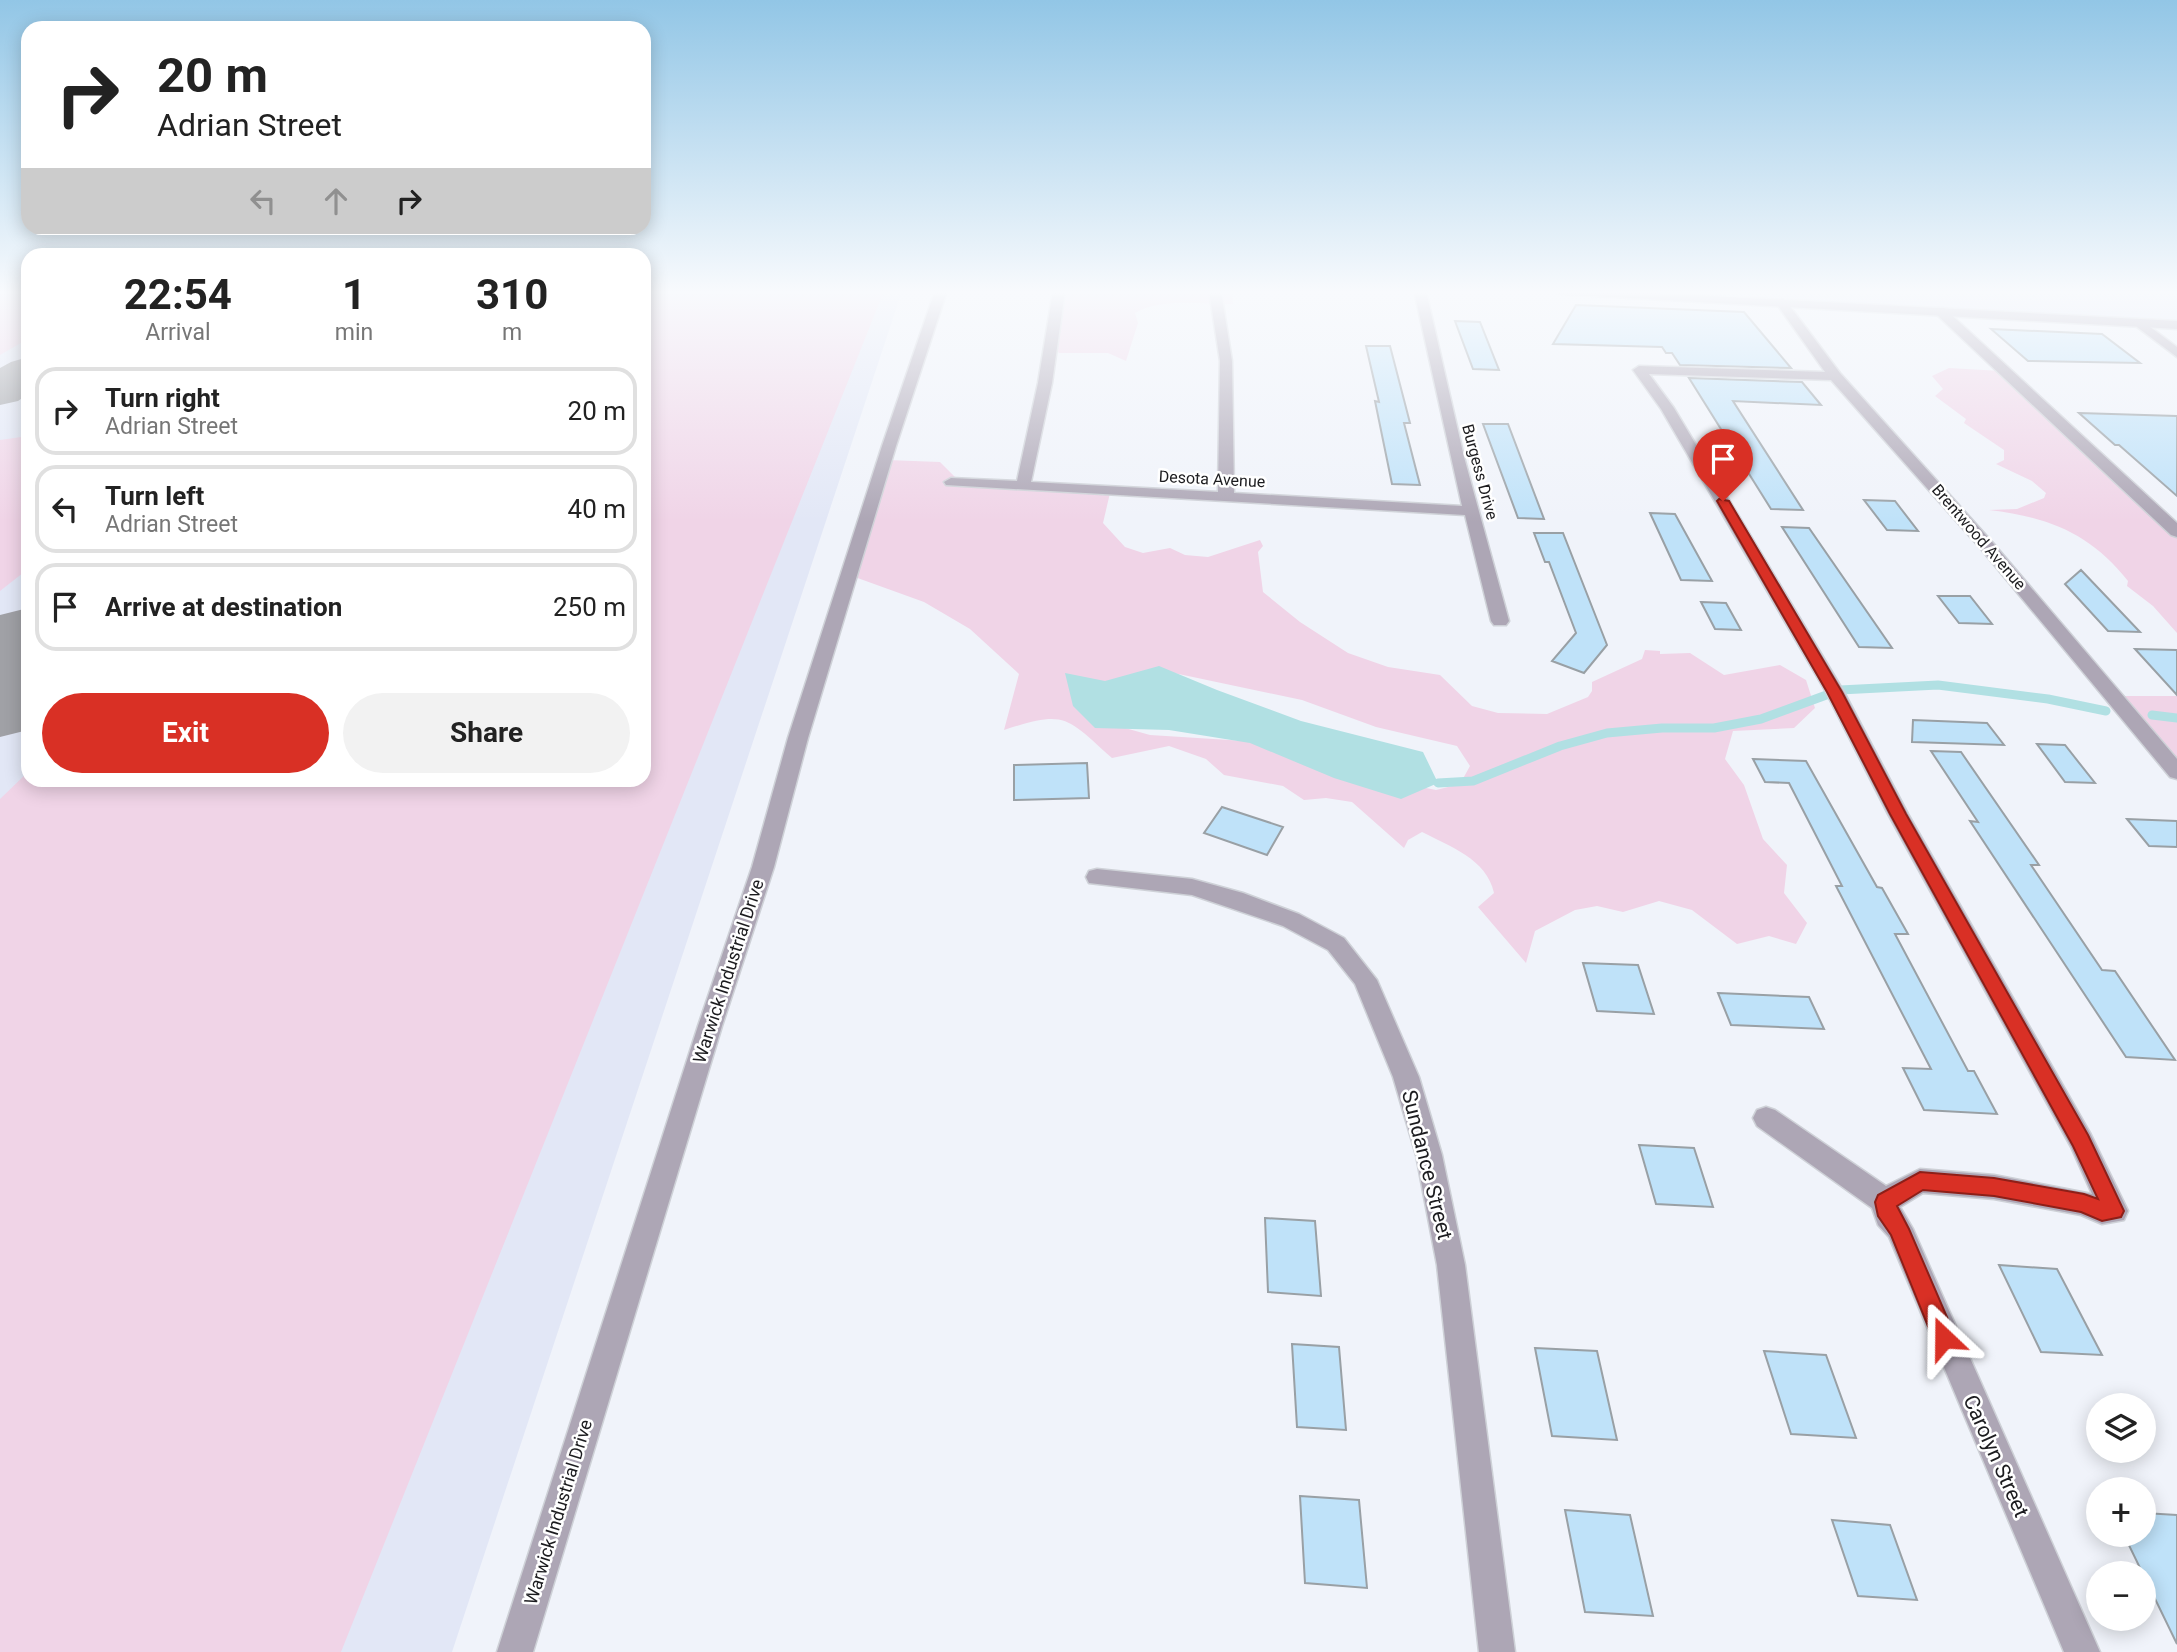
<!DOCTYPE html>
<html lang="en">
<head>
<meta charset="utf-8">
<style>
  :root { --surface:#fff; --page:#f2f2f2; --text:#222; --muted:#767676; --line:#e0e0e0; --accent:#d93025 }
  body { margin:0; font-family:Roboto,sans-serif; background:var(--page); color:var(--text); height:100vh; display:flex; flex-direction:column; font-size:26px; white-space:nowrap }
  * { box-sizing:border-box; margin:0 }
  p { font-size:23px; color:var(--muted) }
  .icon { flex:none; width:38px; height:38px; fill:none; stroke:currentColor; stroke-width:2; stroke-linecap:round; stroke-linejoin:round }
  .map { position:relative; flex:1; overflow:hidden }
  .sheet { position:absolute; left:21px; top:248px; width:630px; height:539px; display:flex; flex-direction:column; background:var(--surface); border-radius:21px; box-shadow:0 4px 18px #0003 }
  .sheet>* { flex:none }
  .hud { position:absolute; left:21px; top:21px; width:630px; height:214px; border-radius:21px; box-shadow:0 4px 18px #0003; background:#fff; color:var(--text); overflow:hidden }
  .fabs { position:absolute; left:2086px; top:1393px; display:grid; gap:14px }
  .fabs a { display:grid; place-items:center; width:70px; height:70px; border-radius:50%; background:var(--surface); box-shadow:0 4px 18px #0003; font-size:35px }
  .pin { position:absolute; display:grid; place-items:center; width:60px; height:60px; color:#fff; margin:-72px -30px; border-radius:50% 50% 50% 0; rotate:-45deg; box-shadow:0 0 7px #0007 }
  .pin .icon { rotate:45deg }
  .me { position:absolute; width:77px; margin:-38px; rotate:337deg; stroke-linejoin:round; filter:drop-shadow(0 0 5px #0008) }
  .turn { display:flex; align-items:center; gap:24px; height:147px; padding:0 21px; font-size:32px }
  .turn .icon { width:91px; height:91px; stroke-width:2.5 }
  .turn b { display:block; font-size:49px; line-height:60px }
  .lanes { display:flex; align-items:center; height:66px; padding:0 21px; background:#0003; justify-content:center; gap:35px; direction:ltr }
  .lanes .off { opacity:.35 }
  .eta { display:flex; justify-content:space-evenly; align-items:center; height:119px; text-align:center }
  .eta b { font-size:42px; font-weight:700; line-height:49px }
  .cta { display:flex; gap:14px; margin-top:auto; padding:14px 21px }
  .cta a { flex:1; height:80px; border-radius:42px; background:var(--accent); color:#fff; font-size:28px; font-weight:700; line-height:80px; text-align:center }
  .cta a+a { background:var(--page); color:var(--text) }
  ul { padding:0; list-style:none }
  li { display:flex; align-items:center; gap:21px; height:88px; margin:0 14px 10px; padding:0 7px; border:4px solid var(--line); border-radius:21px }
  li div { flex:1 }
  li b { display:block; font-size:26px }
  li em { font-style:normal }
  .map>svg:first-child { display:block }
</style>
</head>
<body>
<div class="map">
<svg width="2177" height="1652" viewBox="0 0 2177 1652">
  <rect width="100%" height="100%" fill="#f0f3fa"/>
  <path fill="#e2e7f6" d="M0,291H28V780H644V291H902L452,1652H0Z
    M1567,291H2177V325L1925,310Z"/>
  <path fill="#f0d4e7" fill-rule="evenodd" d="M0,291H28V339L0,355Z
    M644,291H884L341,1652H0V799L28,772V780H644Z
    M1066,291H1232L1233,304C1201,305 1164,297 1135,313L1138,323L1126,361L1108,353H1059L1057,350Z
    M1949,368L2001,371L2177,534V633L2153,606L2127,586L2128,581C2090,533 2048,517 1989,510L2017,509L2044,498L2046,493L2032,481L1996,464L2004,460V450L1964,423L1966,419L1935,396L1943,389L1932,376Z
    M28,436V569L0,591V440Z
    M887,460L940,462L961,483L1110,493L1103,523L1125,547L1143,553L1170,548L1185,555L1208,557L1260,540L1263,546L1258,552L1263,592L1300,622L1348,653L1388,667L1440,675L1472,706L1498,713L1547,714L1588,697L1592,691V682L1642,659L1645,650L1660,651V654L1690,653L1724,675L1780,665L1806,680L1815,708L1794,728L1733,731L1725,759L1744,785L1763,839L1787,865L1784,893L1807,923L1796,944L1769,936L1737,944L1692,910L1659,901L1623,912L1597,906L1575,910L1535,931L1526,963L1478,907L1494,893C1487,859 1449,846 1422,832L1408,840L1404,848L1352,802L1326,798L1304,800L1283,786L1224,775L1206,759L1169,746L1112,758C1065,716 1066,710 1004,730L1019,674L970,629L924,602L852,576ZM1155,669L1302,700L1376,727L1457,746L1470,766L1460,784L1436,790L1370,777L1245,741L1150,735L1125,728Z
    M2118,696H2177V773Z"/>
  <path fill="#b1e0e3" d="M1159,666L1217,690L1301,721L1423,752L1438,783L1401,799L1334,778L1250,743L1169,730L1095,728L1073,706L1065,673L1105,681Z"/>
  <g fill="none" stroke-linecap="round" stroke-linejoin="round">
    <path stroke="#b1e0e3" stroke-width="9" d="M2152,715L2177,718
      M1438,783L1473,781L1560,746L1607,733L1662,728H1714L1761,719L1840,690L1938,685L2048,699L2106,711"/>
    <path fill="#a0a1a6" fill-rule="evenodd" d="M28,357V394L18,401L0,405V368L11,362Z"/>
    <path fill="#a0a1a6" fill-rule="evenodd" d="M28,608V730L0,737V615Z"/>
  </g>
  <path fill="#bfe2f9" stroke="#99a0a5" stroke-width="2" d="M1576,305L1744,312L1791,368L1680,365L1672,353H1666L1662,347L1553,344Z
    M1455,321L1480,322L1499,370L1473,369Z
    M1991,329L2102,334L2140,363L2028,361Z
    M1366,346H1390L1410,423H1404L1420,485L1392,484L1375,401L1379,402Z
    M1689,378L1802,382L1821,405L1733,401L1803,510L1771,509Z
    M2079,413L2177,416V496L2119,445H2115Z
    M1483,424H1508L1544,519L1518,518Z
    M1864,500L1895,501L1918,531L1887,530Z
    M1650,513L1675,514L1712,581L1681,580Z
    M1782,527L1809,528L1892,648L1859,647Z
    M1534,533H1563L1607,645L1584,673L1552,661L1576,633L1549,562H1545Z
    M2081,570L2140,632L2108,631L2065,584Z
    M1938,596H1970L1992,624L1959,623Z
    M1701,602L1726,603L1741,630L1715,629Z
    M2135,649L2177,650V695Z
    M1913,720L1987,723L2004,745L1912,742Z
    M2037,744L2065,745L2095,783L2065,782Z
    M1931,751L1961,752L2039,865H2031L2102,970L2115,971L2175,1060L2126,1057L1970,821L1978,822Z
    M1753,759L1806,761L1877,887L1882,888L1908,934H1895L1968,1071H1974L1997,1114L1924,1110L1903,1068L1931,1069L1836,886H1842L1789,783L1765,782Z
    M1087,763L1089,798L1014,800V765Z
    M1222,807L1283,827L1267,855L1204,833Z
    M2127,819L2177,821V847L2149,846Z
    M1583,963L1638,965L1654,1014L1597,1011Z
    M1718,993L1809,997L1824,1029L1731,1025Z
    M1639,1145L1694,1148L1713,1207L1656,1204Z
    M1265,1218L1315,1221L1321,1296L1268,1292Z
    M1999,1265L2057,1269L2102,1355L2041,1352Z
    M1292,1344L1339,1347L1346,1430L1297,1427Z
    M1535,1348L1597,1351L1617,1440L1552,1436Z
    M1764,1351L1826,1355L1856,1438L1791,1434Z
    M1300,1496L1359,1500L1367,1588L1305,1583Z
    M1565,1510L1630,1515L1653,1616L1585,1612Z
    M2144,1513L2177,1515V1644L2124,1535H2144Z
    M1832,1520L1890,1525L1917,1600L1858,1596Z"/>
  <g fill="none" stroke-linecap="round" stroke-linejoin="round">
    <defs>
      <path id="minor" d="M1053,291H1065L1052,383L1031,482L1218,492L1220,361L1209,291H1221L1232,361L1234,493L1462,506L1414,291H1426L1464,457L1509,621L1506,625H1494L1491,621L1465,515L946,485L944,482L951,478L1017,481L1038,383Z
        M1782,299L1786,301L1840,373L1993,543L2177,759V779L2170,777L1981,549L1831,380L1649,374L1674,408L1844,692L1908,814L2090,1133L2128,1211L2124,1220L2102,1224L2081,1215L1994,1199L1923,1193L1900,1207L1913,1229L2100,1652H2064L1889,1237L1878,1225L1872,1208L1757,1126L1753,1118L1757,1110L1766,1107L1775,1110L1886,1186L1920,1169L1994,1175L2092,1194L2071,1147L1888,814L1826,692L1661,409L1633,370L1639,366L1825,372L1776,303Z
        M1936,308H1944L2177,523V537L2171,535L1936,314Z
        M2141,320L2177,347V357L2137,327V321Z
        M1097,869L1192,879L1243,893L1299,914L1344,938L1377,980L1419,1077L1442,1155L1465,1265L1515,1652H1479L1437,1265L1416,1155L1393,1077L1355,984L1328,950L1283,926L1192,895L1089,883L1086,877L1089,871Z"/>
      <path id="tertiary" d="M935,291H947L896,446L808,738L774,867L722,1026L533,1652H497L698,1026L752,867L788,738L882,446Z
        M1553,291H1618L2177,321V329L1559,294Z"/>
    </defs>
    <use href="#minor" stroke="#ced1d7" stroke-width="3"/>
    <use href="#tertiary" stroke="#ced1d7" stroke-width="3"/>
    <use href="#minor" fill="#ada6b5" fill-rule="evenodd"/>
    <use href="#tertiary" fill="#ada6b5" fill-rule="evenodd"/>
  </g>
  <linearGradient id="sky" x2="0" y2="1"><stop stop-color="#92c6e6"/><stop offset="0.56" stop-color="#f8fafd"/><stop offset="1" stop-color="#f8fafd" stop-opacity="0"/></linearGradient>
  <rect width="2177" height="522" fill="url(#sky)"/>
  <path fill="#d93025" stroke="#8d1f18" stroke-width="2" d="M1719,499L1729,501L1842,692L1906,814L2088,1135L2124,1211L2121,1217L2102,1221L2081,1212L1994,1196L1923,1190L1897,1206L1909,1229L1956,1338L1952,1346L1944,1349L1936,1346L1891,1235L1878,1216L1875,1202L1878,1195L1920,1172L1994,1178L2084,1194L2098,1199L2073,1146L1890,814L1827,692L1717,501Z"/>
  <g text-anchor="middle" dominant-baseline="central" stroke-width="5" stroke-linejoin="round" paint-order="stroke">
    <g font-size="16" fill="#1c1c1f" stroke="#fff">
      <text transform="translate(1480 472) rotate(75)">Burgess Drive</text>
      <text transform="translate(1212 479) rotate(3)">Desota Avenue</text>
      <text transform="translate(1979 537) rotate(49)">Brentwood Avenue</text>
    </g>
    <g font-size="18" fill="#1c1c1f" stroke="#fff">
      <text transform="translate(728 971) rotate(-72)">Warwick Industrial Drive</text>
      <text transform="translate(558 1512) rotate(-73)">Warwick Industrial Drive</text>
    </g>
    <g font-size="21" fill="#1c1c1f" stroke="#fff">
      <text transform="translate(1427 1165) rotate(76)">Sundance Street</text>
      <text transform="translate(1996 1456) rotate(66)">Carolyn Street</text>
    </g>
  </g>
</svg>
<div class="fabs">
<a><svg class="icon" aria-label="layers" viewBox="0 0 24 24"><path d="M12 4l9 5-9 5-9-5zM3 14l9 5 9-5"/></svg></a>
<a>+</a>
<a>−</a>
</div>
<div class="pin" style="left:1723px;top:501px;background:#d93025"><svg class="icon" aria-label="arrive" viewBox="0 0 24 24"><path d="M6 21V4h12l-3 4 3 4H6"/></svg></div>
<svg class="me" style="left:1944px;top:1338px" viewBox="-20 -20 40 40"><path d="M0-17L14 15 0 8-14 15z" fill="#d93025" stroke="#fff" stroke-width="4"/></svg>
<div class="hud">
<div class="turn"><svg class="icon" aria-label="right" viewBox="0 0 24 24"><path d="M7 20v-9h11M14 6l5 5-5 5"/></svg><div><b>20 m</b>Adrian Street</div></div>
<div class="lanes"><svg class="icon off" aria-label="left" viewBox="0 0 24 24"><path d="M17 20v-9H6M10 6l-5 5 5 5"/></svg><svg class="icon off" aria-label="ahead" viewBox="0 0 24 24"><path d="M12 20V5M6 11l6-6 6 6"/></svg><svg class="icon" aria-label="right" viewBox="0 0 24 24"><path d="M7 20v-9h11M14 6l5 5-5 5"/></svg></div>
</div>
<section class="sheet">
<div class="eta">
<div><b>22:54</b><p>Arrival</p></div>
<div><b>1</b><p>min</p></div>
<div><b>310</b><p>m</p></div>
</div>
<ul>
<li><svg class="icon" aria-label="right" viewBox="0 0 24 24"><path d="M7 20v-9h11M14 6l5 5-5 5"/></svg><div><b>Turn right</b><p>Adrian Street</p></div><em>20 m</em></li>
<li><svg class="icon" aria-label="left" viewBox="0 0 24 24"><path d="M17 20v-9H6M10 6l-5 5 5 5"/></svg><div><b>Turn left</b><p>Adrian Street</p></div><em>40 m</em></li>
<li><svg class="icon" aria-label="arrive" viewBox="0 0 24 24"><path d="M6 21V4h12l-3 4 3 4H6"/></svg><div><b>Arrive at destination</b></div><em>250 m</em></li>
</ul>
<div class="cta"><a>Exit</a><a>Share</a></div>
</section>
</div>
</body>
</html>
